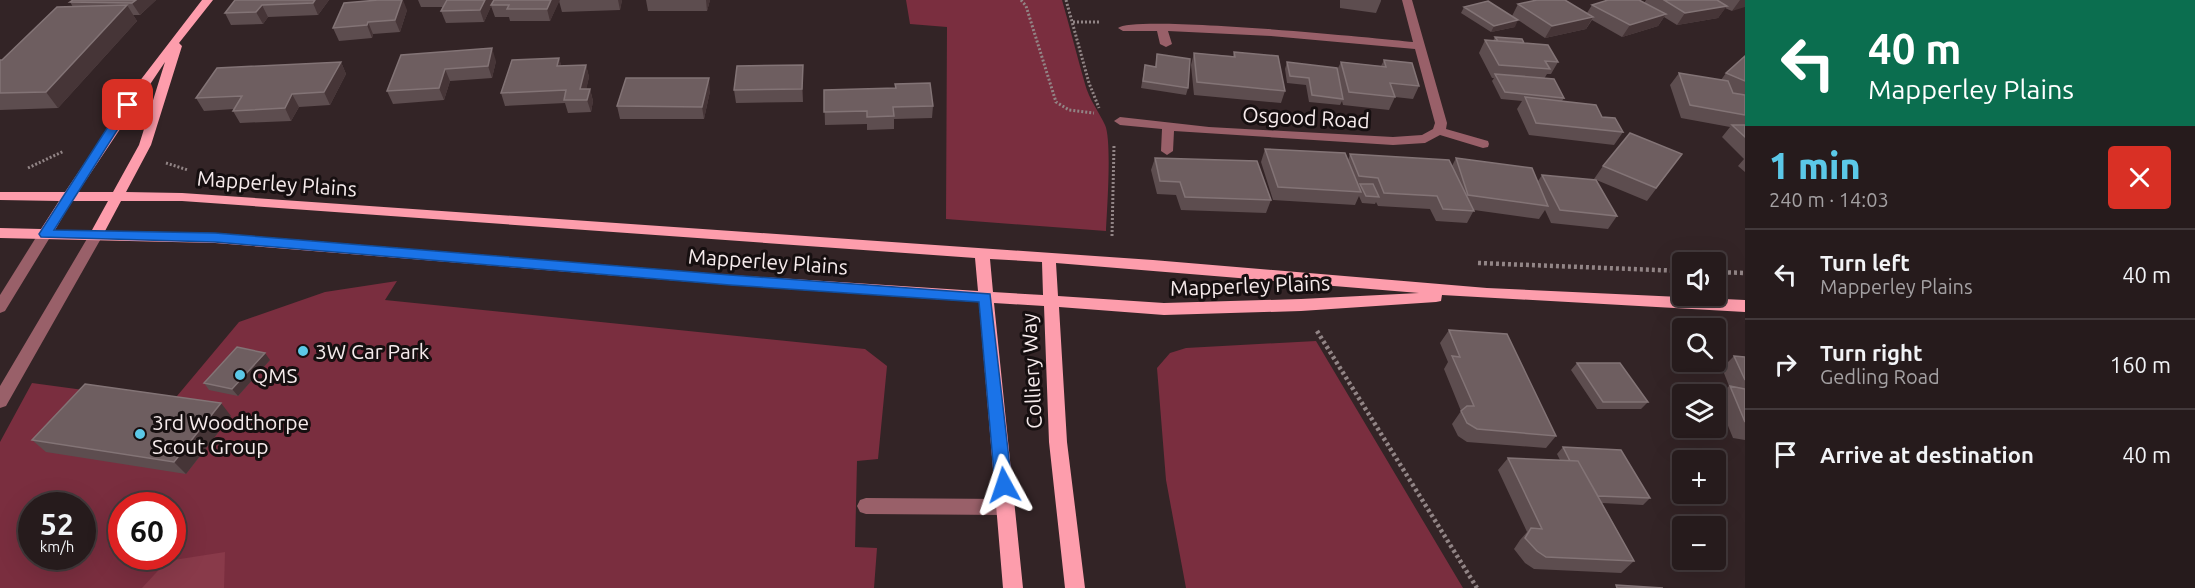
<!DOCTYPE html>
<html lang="en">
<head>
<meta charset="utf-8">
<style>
  :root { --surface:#261b1c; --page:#322829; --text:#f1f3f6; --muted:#a4a1a3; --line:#42393b; --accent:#5bc8e7 }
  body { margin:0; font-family:Ubuntu,sans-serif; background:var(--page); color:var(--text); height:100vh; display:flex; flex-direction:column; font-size:22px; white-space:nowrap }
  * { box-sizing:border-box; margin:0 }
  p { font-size:20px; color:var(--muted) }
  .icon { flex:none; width:33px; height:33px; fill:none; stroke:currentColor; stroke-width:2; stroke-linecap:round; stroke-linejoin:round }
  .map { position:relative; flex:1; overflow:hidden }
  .details { display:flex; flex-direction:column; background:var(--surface); width:450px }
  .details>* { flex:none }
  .hud { background:#0b6e4f; color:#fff; overflow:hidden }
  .buttons { position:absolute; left:1672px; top:252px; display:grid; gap:12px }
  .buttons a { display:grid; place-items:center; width:54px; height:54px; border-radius:6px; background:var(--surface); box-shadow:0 6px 24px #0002,0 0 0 2px var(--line); font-size:30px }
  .speed { position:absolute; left:18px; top:492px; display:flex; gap:12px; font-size:30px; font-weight:700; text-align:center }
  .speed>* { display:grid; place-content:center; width:78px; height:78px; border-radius:50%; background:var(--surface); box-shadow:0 6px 24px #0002,0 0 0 2px var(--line); line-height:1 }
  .speed small { font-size:15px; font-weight:400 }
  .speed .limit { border:9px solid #d22; background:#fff; color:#111 }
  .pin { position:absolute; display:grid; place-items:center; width:51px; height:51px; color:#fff; margin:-26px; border-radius:12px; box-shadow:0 3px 9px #0006 }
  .me { position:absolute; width:66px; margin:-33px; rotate:355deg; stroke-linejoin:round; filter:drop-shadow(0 0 4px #0008) }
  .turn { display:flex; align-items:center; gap:21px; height:126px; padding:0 24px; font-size:27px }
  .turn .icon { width:78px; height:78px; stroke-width:2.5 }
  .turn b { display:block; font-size:42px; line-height:51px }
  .round { display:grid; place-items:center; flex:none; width:63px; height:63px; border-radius:6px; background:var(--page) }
  .overview { display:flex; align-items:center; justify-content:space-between; height:102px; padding:0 24px }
  h1 { font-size:36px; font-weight:800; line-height:45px; color:var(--accent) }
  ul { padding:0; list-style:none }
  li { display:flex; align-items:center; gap:18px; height:90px; padding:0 24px; border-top:2px solid var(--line) }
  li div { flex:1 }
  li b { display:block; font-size:22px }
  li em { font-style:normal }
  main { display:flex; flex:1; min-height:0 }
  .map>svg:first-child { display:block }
</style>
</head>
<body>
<main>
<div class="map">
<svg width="1745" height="588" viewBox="0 0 1745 588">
  <rect width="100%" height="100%" fill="#332426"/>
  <path fill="#7a2e3f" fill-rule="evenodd" d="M906,0H1062C1070,28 1077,56 1085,84C1089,99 1099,112 1105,125C1112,140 1107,210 1106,231L946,219L947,27L910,24Z
    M397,281L385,300L865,349L887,366L878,459L857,461L855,547L877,548L874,588H0V442L32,383L172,402L239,322L325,292ZM32,506H82V556H32ZM122,506H172V556H122Z
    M1316,341L1463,588H1186L1166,480L1157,368L1170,353L1186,348Z"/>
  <path fill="#893a4a" d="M225,552L224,588H142L167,561Z"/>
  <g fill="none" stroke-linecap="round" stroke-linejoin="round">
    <path stroke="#928586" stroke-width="3" stroke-dasharray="2 2" stroke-linecap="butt" d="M1021,0L1026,6L1056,102L1069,110L1094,113
      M1066,0L1089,83L1099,108
      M1073,22H1099
      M166,163L188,170
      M28,168L64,151
      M1112,236L1114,145"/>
    <path stroke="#928586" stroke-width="4.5" stroke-dasharray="3 3" stroke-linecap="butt" d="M1478,263L1683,271
      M1716,272L1745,273
      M1317,331L1477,588"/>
    <path fill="#996069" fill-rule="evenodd" d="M1402,0H1412L1447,123L1446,129L1488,141L1489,144L1488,147L1483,148L1440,135L1425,143L1393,145L1174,131L1173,151L1167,155L1161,151L1162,129L1120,125L1114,121L1120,117L1209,127L1393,137L1422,135L1433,129L1435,123L1415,49L1271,36L1168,31L1172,44L1166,47L1160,44L1157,31H1123L1118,28C1134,14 1376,38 1413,42Z
      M45,229L52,234L5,311L0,313V295L40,231Z
      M96,230L103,235L6,406L0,408V386L91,232Z
      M866,498L1005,499L1011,501L1014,507L1011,513L1005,515L866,514L860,512L857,506L860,500Z"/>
    <path fill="#fd9dac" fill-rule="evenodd" d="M202,0H213L179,43L182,46L151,145L126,192L182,193L1153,260L1487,288L1745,300V312L1442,295L1441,301L1436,302L1301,311L1164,315L1059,307L1067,442L1085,588H1065L1049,442L1044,306L994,303L1023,588H1003L979,302L730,285L215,243L0,238V228L41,229L59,201L0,200V192H65L139,82ZM165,62L139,145L113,192H78ZM72,201H108L92,230H55ZM121,201H182L975,258L978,291L730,275L215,233L105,231ZM990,259L1042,262L1043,295L993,292ZM1056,263L1419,293L1301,299L1164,303L1058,296Z"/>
  </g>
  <path fill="#5d4d4f" d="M73,0H156L140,15H133L137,21L58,108L0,110V60H2L73,7L70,2Z
    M235,0H329L318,15L268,17L263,24L231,25L225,13Z
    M418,0H622L620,10L562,12L559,1L550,21H510L509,17H495L491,6L484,22L446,23L441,11L444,7H421Z
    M646,0H710L707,11H648Z
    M1340,0H1381V1L1376,13L1340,8Z
    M1646,0H1745L1732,11L1725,8L1718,18L1677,25L1664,17L1658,26L1622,37L1592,20L1586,29L1545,38L1512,16L1518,4L1587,13L1592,5L1644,3Z
    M1464,7L1515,27L1491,32L1461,13Z
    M407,10L400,32L373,34L372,38L339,41L333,28Z
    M1495,37L1524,43L1558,62L1551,74H1547L1544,79L1564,98L1562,101L1602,117L1623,132L1614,145L1529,135L1517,109L1522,101L1501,99L1492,81L1494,78H1492L1479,53L1485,40L1493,41Z
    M1234,52L1285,91L1281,103L1194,95L1191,65L1194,53L1233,56Z
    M1157,54L1188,88L1186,95L1141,88L1145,65L1155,67Z
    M401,55L496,61L492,78L450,81L444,100L393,104L387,91Z
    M1745,56V172L1738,166L1744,159L1722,137L1730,127L1681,118L1670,85L1679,73L1721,80L1726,73Z
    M559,58L561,66L586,65L589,77L586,89H590L593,101L591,112L568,113L565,103L505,106L501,93Z
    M1384,60L1419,86L1413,99L1395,97L1389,110L1343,105L1342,101L1340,105L1309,102L1306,85L1287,83L1285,69L1287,62L1337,70L1341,62L1381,66Z
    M341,62L346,74L330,105L299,107L291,121L240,123L233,111L234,109L204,111L196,98Z
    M803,65V102L736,103L734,90Z
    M895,84L933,106L932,118L894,119V129L867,130V124L825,125L824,90L895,88Z
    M710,91L704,119H620L617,106Z
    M1265,149L1348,160L1350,154L1452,166L1456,158L1538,181L1542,175L1617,216L1608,229L1551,223L1545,210L1539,219L1474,210L1467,223L1436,221L1430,209L1378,206L1376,202L1375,204L1362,203L1359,196L1355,205L1273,200L1261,162Z
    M1682,154L1647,201L1594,179L1603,166Z
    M1155,158L1271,200L1266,213L1181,210L1176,195L1157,194L1151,170Z
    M1449,330L1556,436L1546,448L1467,442L1458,436L1452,424L1461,411L1444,369L1448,362L1440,343Z
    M1734,356L1745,357V440L1733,438L1717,399L1729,386L1722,368Z
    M270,360L238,396L209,390L204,383Z
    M1577,363L1648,402L1641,409H1597L1571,370Z
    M231,416L186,474L46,452L32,440Z
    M1563,447L1650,498L1643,505L1602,503L1634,561L1621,573L1534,569L1525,563L1514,549L1520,540L1527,532L1498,470L1508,458L1560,460L1557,454Z"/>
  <path fill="#463537" d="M136,0H156L140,15L132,3Z
    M315,0H329L318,15L313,3Z
    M402,0H403L407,10L400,32L395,20Z
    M485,0H494L484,22L480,10Z
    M551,0H560L550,21L547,9Z
    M618,0H622L620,10Z
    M706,0H710L707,11Z
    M1740,0H1745V7L1732,11Z
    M127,5L137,21L58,108L46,92Z
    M262,5L268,17L263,24L256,12Z
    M1727,6L1718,18L1677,25L1685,13Z
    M1666,14L1658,26L1622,37L1630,25Z
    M1593,17L1586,29L1545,38L1552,26Z
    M1518,20L1515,27L1491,32L1494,26Z
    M368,22L373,34L372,38L367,25Z
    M492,48L496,61L492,78L488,66Z
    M559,58L563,71L557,66Z
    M341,62L346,74L330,105L324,92Z
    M586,65L589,77L584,100L580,89Z
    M803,65V102L802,89Z
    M445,69L450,81L444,100L439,88Z
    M709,78L710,91L704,119L702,107Z
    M590,89L593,101L591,112L587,100Z
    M292,94L299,107L291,121L285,108Z
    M265,353L270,360L238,396L232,389Z
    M221,403L231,416L186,474L174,462Z"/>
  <path fill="#6e5e60" stroke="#837476" stroke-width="1.5" d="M73,0H136L132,3L70,2Z
    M235,0H315L313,3L262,5L256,12L225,13Z
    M378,0H402L395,20L368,22L367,25L333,28L344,3Z
    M447,0H485L480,10L441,11Z
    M494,0H551L547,9H507L509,5H491Z
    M1537,0H1565L1593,17L1552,26L1518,4Z
    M1608,0H1639L1666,14L1630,25L1592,5Z
    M1664,0H1717L1727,6L1685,13Z
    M1488,1L1518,20L1494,26L1464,7Z
    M127,5L46,92L0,93V60H2L57,7Z
    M1495,37L1522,39L1524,43L1498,41Z
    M1485,40L1548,45L1558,62L1545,61L1550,69L1499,65Z
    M492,48L488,66L445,69L439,88L387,91L401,55Z
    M1234,52L1278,56L1285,91L1197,82L1194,53L1235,57Z
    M1157,54L1190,59L1188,88L1143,81L1145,65L1156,67Z
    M1745,56V81L1726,73Z
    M559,58L557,66L586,65L580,89H590L587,100H564L566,90L501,93L512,60Z
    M1384,60L1412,63L1419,86L1390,83L1395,97L1349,92L1341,62L1386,67Z
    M341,62L324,92L292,94L285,108L233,111L242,96L196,98L217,68Z
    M1287,62L1337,68L1343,99L1312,95L1309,78L1290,76Z
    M803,65L802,89L734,90L737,66Z
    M1679,73L1728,81L1733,93L1745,95V115L1690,105Z
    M1495,74L1554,79L1564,98L1505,92Z
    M626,78H709L702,107L617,106Z
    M930,83L933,106L893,107L894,116L867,117V111L824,112V90L896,88L895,84Z
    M1525,97L1596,105L1602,117L1615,118L1623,132L1536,123Z
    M1732,125H1745V137Z
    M1630,133L1682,154L1656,188L1603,166Z
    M1265,149L1345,153L1361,192L1278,187Z
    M1350,154L1449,160L1474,211L1443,209L1437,196L1384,193L1378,178L1359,176Z
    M1155,158L1257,161L1271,200L1185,197L1180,182L1160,181Z
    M1456,158L1532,168L1548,206L1468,195Z
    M1542,175L1596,180L1617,216L1560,210Z
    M1360,184H1373L1379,197L1366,196Z
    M1449,330L1507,334L1556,436L1477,429L1467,423L1461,411L1467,406H1474L1452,356L1460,357Z
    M237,347L265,353L232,389L204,383Z
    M1734,356L1745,357V380Z
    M1577,363H1620L1648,402H1603Z
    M85,384L221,403L174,462L32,440Z
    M1730,386L1745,389V422Z
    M1563,447L1621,450L1650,498L1598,496L1578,461H1570Z
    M1508,458L1578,461L1634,561L1546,557L1537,551L1525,538L1531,528L1542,529Z
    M1616,585L1663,588H1617Z"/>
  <path fill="#1a73e8" stroke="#114b97" stroke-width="1.5" d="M128,102L133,105L54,230L215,233L730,275L990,294L1012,485L1009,490L1004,492L998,490L995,485L979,302L730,285L215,242L41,237L39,234L41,231L122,105Z"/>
  <g fill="#5bc8e7" stroke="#160f10" stroke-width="2">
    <circle cx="303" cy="351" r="6"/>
    <circle cx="240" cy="375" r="6"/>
    <circle cx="140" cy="434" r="6"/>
  </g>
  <g text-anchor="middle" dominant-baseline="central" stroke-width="6" stroke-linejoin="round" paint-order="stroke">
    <g font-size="21" fill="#f6ebec" stroke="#160f10">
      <text transform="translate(1306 117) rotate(3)">Osgood Road</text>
      <text transform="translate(277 183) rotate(4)">Mapperley Plains</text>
      <text transform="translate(768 261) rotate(4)">Mapperley Plains</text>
      <text transform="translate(1250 285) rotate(-2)">Mapperley Plains</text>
      <text transform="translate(1031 371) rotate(-93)">Colliery Way</text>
    </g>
    <g font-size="21" fill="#f6ebec" stroke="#160f10" text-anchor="start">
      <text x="315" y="351">3W Car Park</text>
      <text x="252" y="375">QMS</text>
      <text x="152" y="422">3rd Woodthorpe<tspan x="152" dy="24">Scout Group</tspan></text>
    </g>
  </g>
</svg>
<div class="buttons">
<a><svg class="icon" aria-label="sound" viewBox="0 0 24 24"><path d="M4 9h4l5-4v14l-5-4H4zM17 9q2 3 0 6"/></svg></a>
<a><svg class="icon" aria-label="search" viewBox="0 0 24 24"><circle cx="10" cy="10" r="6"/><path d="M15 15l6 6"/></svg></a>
<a><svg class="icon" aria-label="layers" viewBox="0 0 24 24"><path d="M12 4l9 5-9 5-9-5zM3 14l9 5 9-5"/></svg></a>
<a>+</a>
<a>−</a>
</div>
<div class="speed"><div>52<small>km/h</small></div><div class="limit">60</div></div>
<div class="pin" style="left:128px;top:105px;background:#d93025"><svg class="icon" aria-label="arrive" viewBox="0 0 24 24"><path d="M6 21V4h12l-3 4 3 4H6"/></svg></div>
<svg class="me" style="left:1004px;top:485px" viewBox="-20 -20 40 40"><path d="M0-17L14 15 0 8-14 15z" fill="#1a73e8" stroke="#fff" stroke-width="4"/></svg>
</div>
<section class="details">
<div class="hud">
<div class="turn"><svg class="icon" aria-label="left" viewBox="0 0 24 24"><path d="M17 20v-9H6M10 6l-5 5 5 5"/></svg><div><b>40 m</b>Mapperley Plains</div></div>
</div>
<div class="overview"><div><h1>1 min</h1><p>240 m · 14:03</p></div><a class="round" style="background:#d93025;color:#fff"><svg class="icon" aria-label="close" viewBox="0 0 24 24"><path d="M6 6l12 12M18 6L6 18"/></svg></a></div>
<ul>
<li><svg class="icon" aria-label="left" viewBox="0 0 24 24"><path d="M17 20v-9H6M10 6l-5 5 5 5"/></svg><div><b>Turn left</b><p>Mapperley Plains</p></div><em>40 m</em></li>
<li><svg class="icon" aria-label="right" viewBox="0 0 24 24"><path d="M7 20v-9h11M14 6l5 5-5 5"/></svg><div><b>Turn right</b><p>Gedling Road</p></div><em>160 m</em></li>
<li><svg class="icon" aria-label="arrive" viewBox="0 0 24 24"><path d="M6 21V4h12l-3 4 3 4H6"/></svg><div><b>Arrive at destination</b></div><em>40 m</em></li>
</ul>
</section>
</main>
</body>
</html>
